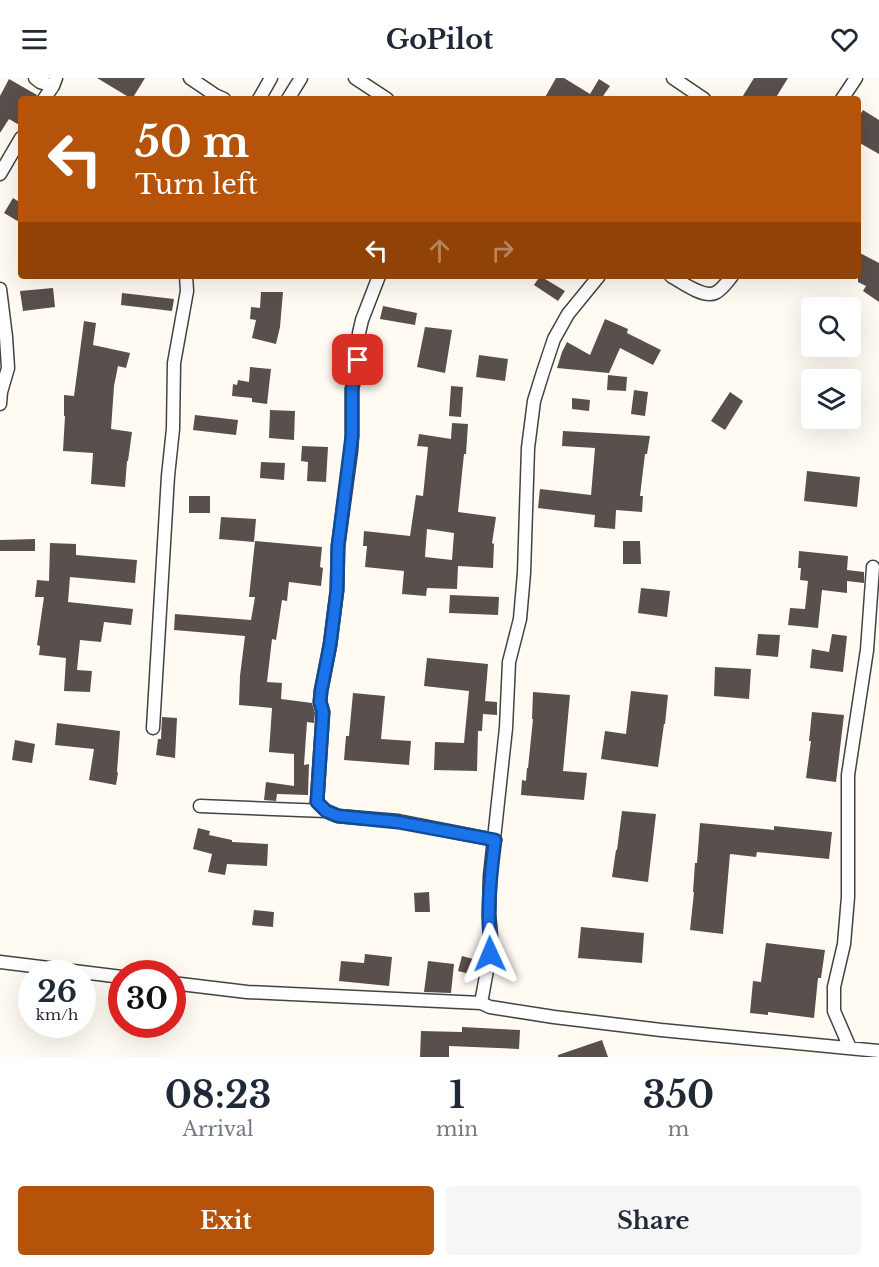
<!DOCTYPE html>
<html lang="en">
<head>
<meta charset="utf-8">
<style>
  :root { --surface:#fff; --page:#f6f6f7; --text:#1f2937; --muted:#747a83; --accent:#b45309 }
  body { margin:0; font-family:"Libre Baskerville",serif; background:var(--page); color:var(--text); height:100vh; display:flex; flex-direction:column; font-size:22px; white-space:nowrap }
  * { box-sizing:border-box; margin:0 }
  p { font-size:20px; color:var(--muted) }
  .icon { flex:none; width:33px; height:33px; fill:none; stroke:currentColor; stroke-width:2; stroke-linecap:round; stroke-linejoin:round }
  .map { position:relative; height:979px; overflow:hidden }
  .drawer { display:flex; flex-direction:column; background:var(--surface); flex:1 }
  .drawer>* { flex:none }
  .banner { position:absolute; left:18px; top:18px; width:843px; height:183px; border-radius:6px; box-shadow:0 6px 24px #0002; background:#b45309; color:#fff; overflow:hidden }
  .fabs { position:absolute; left:801px; top:219px; display:grid; gap:12px }
  .fabs a { display:grid; place-items:center; width:60px; height:60px; border-radius:6px; background:var(--surface); box-shadow:0 6px 24px #0002; font-size:30px }
  .speed { position:absolute; left:18px; top:882px; display:flex; gap:12px; font-size:30px; font-weight:700; text-align:center }
  .speed>* { display:grid; place-content:center; width:78px; height:78px; border-radius:50%; background:var(--surface); box-shadow:0 6px 24px #0002; line-height:1 }
  .speed small { font-size:15px; font-weight:400 }
  .speed .limit { border:9px solid #d22; background:#fff; color:#111 }
  .pin { position:absolute; display:grid; place-items:center; width:51px; height:51px; color:#fff; margin:-26px; border-radius:12px; box-shadow:0 3px 9px #0006 }
  .me { position:absolute; width:66px; margin:-33px; rotate:359deg; stroke-linejoin:round; filter:drop-shadow(0 0 4px #0008) }
  .turn { display:flex; align-items:center; gap:21px; height:126px; padding:0 18px; font-size:27px }
  .turn .icon { width:78px; height:78px; stroke-width:2.5 }
  .turn b { display:block; font-size:42px; line-height:51px }
  .lanes { display:flex; align-items:center; height:57px; padding:0 18px; background:#0003; justify-content:center; gap:30px; direction:ltr }
  .lanes .off { opacity:.35 }
  .eta { display:flex; justify-content:space-evenly; align-items:center; height:102px; text-align:center }
  .eta b { font-size:36px; font-weight:700; line-height:42px }
  .primary-button { display:flex; gap:12px; margin-top:auto; padding:12px 18px }
  .primary-button a { flex:1; height:69px; border-radius:6px; background:var(--accent); color:#fff; font-size:24px; font-weight:700; line-height:69px; text-align:center }
  .primary-button a+a { background:var(--page); color:var(--text) }
  header { display:flex; justify-content:space-between; align-items:center; height:78px; padding:0 18px; background:var(--surface); font-size:27px; font-weight:700 }
  .map>svg:first-child { display:block }
</style>
</head>
<body>
<header><svg class="icon" aria-label="menu" viewBox="0 0 24 24"><path d="M4 6h16M4 12h16M4 18h16"/></svg>GoPilot<svg class="icon" aria-label="heart" viewBox="0 0 24 24"><path d="M12 20l-8-8c-3-5 5-10 8-4 3-6 11-1 8 4z"/></svg></header>
<div class="map">
<svg width="879" height="979" viewBox="0 0 879 979">
  <rect width="100%" height="100%" fill="#fffbf3"/>
  <path fill="#594f4c" fill-rule="evenodd" d="M97,0H145L132,21Z
    M556,0H564L590,16L599,1L610,8L601,21H544Z
    M754,0H788L775,21H741Z
    M9,1L37,17L36,21H21V48L9,41L0,55V18Z
    M863,32L879,42V76L858,64V40Z
    M13,120L21,125V145L4,135Z
    M858,174L879,185V224L863,213L866,208L858,204Z
    M540,198L565,213L558,223L534,207Z
    M53,210L55,229L23,233L20,213Z
    M261,214H283L280,249L276,266L252,260L256,242L250,241L251,229L260,230Z
    M122,215L174,221L172,233L121,227Z
    M383,228L417,235L415,247L380,241Z
    M605,241L628,251L627,255L661,272L653,287L620,270L609,295L557,290L562,274L567,264L590,277Z
    M84,243L96,245L93,267L130,275L126,290L118,288L114,308L111,351L132,354L128,383H127L125,409L91,406L93,375L63,373L65,338H64V317L74,318Z
    M425,249L452,252L445,295L417,289Z
    M479,277L508,281L505,303L476,299Z
    M250,289L271,291L267,326L252,324V320L232,318L233,306L237,307L238,302L249,304Z
    M608,297L627,299L626,313L607,312Z
    M451,308L463,309L461,339L449,338Z
    M634,312L648,314L645,338L631,336Z
    M730,314L743,323L725,352L711,343Z
    M572,320L590,322L589,333L572,331Z
    M270,332L295,333L294,362L269,360Z
    M195,337L238,342L236,357L193,352Z
    M452,345L468,346L466,376H464L458,434L496,439L492,465L494,466L493,490L458,488L457,511L427,510L426,518L402,516L404,493L365,489L367,468H363L364,453L410,458L416,417L423,418L428,369L417,368L419,356L451,361ZM427,451L454,455L452,482L425,479Z
    M563,353L650,358L647,376H645L640,418H643L642,434L616,432L615,451L594,449L595,437L538,430L540,411L591,417L595,370L562,368Z
    M302,368L328,369L326,404L307,403L308,384L301,383Z
    M261,384L285,385L284,402L260,400Z
    M807,393L860,399L857,429L804,423Z
    M189,418H210V435H189Z
    M221,439L256,441L254,464L219,461Z
    M35,461V473H0V462Z
    M255,463L322,469L320,489L323,490L321,508L289,504L287,523L282,522L276,562L272,561L267,604L282,605L281,621L312,625L315,635L314,645L307,644L304,687L309,686L308,717L277,716L276,723L264,722L266,704L294,708V676L269,674L272,630L239,627L240,598L245,558L174,552L175,536L251,542L255,519H249Z
    M623,463H640L641,486H623Z
    M50,465L76,466V477L137,482L135,505L70,499L68,524L133,531L131,547L104,544L101,564L80,562L77,592L92,593L90,614L64,613L66,580L39,577L40,568L37,567L44,519H35L37,502L49,503Z
    M799,473L848,478L847,492L864,494V505L847,503V515L822,512L818,550L788,547L790,530L805,531L808,503L800,502L801,490H798Z
    M641,510L670,513L667,539L638,535Z
    M450,517L499,519L498,537L449,535Z
    M758,556L780,557L778,579L756,577Z
    M832,556L847,558L843,594L810,590L812,571L829,574Z
    M427,580L488,586L485,623L497,624V637L483,636L482,653H478L477,693L434,692L435,664L464,665L469,613L424,608Z
    M715,589L751,591L749,621L714,618Z
    M631,613L668,617L665,646H664L658,689L601,681L605,653L626,656Z
    M533,614L570,617L563,693L587,695L584,722L521,717L522,702L526,703L527,690H528L533,641H532Z
    M353,615L385,618L381,661L411,663L409,687L344,682L346,658H349Z
    M812,634L844,637L836,704L806,700L811,663H809Z
    M162,639L177,640L175,680L156,677L158,661H161Z
    M57,645L120,653L117,694L118,695L116,707L89,702L94,671L55,667Z
    M15,662L35,666L32,685L12,682Z
    M622,733L656,736L648,804L612,799L616,772H617Z
    M700,745L774,752V748L832,754L829,781L757,774L756,779L730,776L723,856L690,852L694,814H693L695,785H697Z
    M198,750L210,753L209,757L232,762V764L268,766L267,788L227,786L225,797L208,794L212,776L193,771Z
    M429,814L430,834H415L414,815Z
    M254,832L274,834L273,849L252,847Z
    M581,849L644,855L642,885L578,880Z
    M766,865L825,872L821,900H818L814,940L768,934V937L750,935L753,903L761,904Z
    M365,876L392,879L389,908L339,903L341,883L364,885Z
    M462,878L477,882L473,897L458,893Z
    M428,883L454,886L451,915L424,914Z
    M462,949L520,952L519,971L449,968V979H420L421,953L462,954Z
    M602,962L608,979H558V977Z"/>
  <g fill="none" stroke-linecap="round" stroke-linejoin="round">
    <defs>
      <path id="street" d="M35,0L40,4L53,8L56,0
        M190,0L215,17L224,21
        M355,0L387,21
        M673,0L704,21
        M44,21L53,8
        M259,21L271,0
        M288,21L301,0
        M842,21L856,0
        M0,96L21,60
        M379,198L362,242L359,255L358,282L352,311V358L351,373L338,468L337,512L330,567L321,613L320,624L323,634L317,724L326,733L338,738L398,743L495,762
        M599,198L568,236L554,261L543,294L534,323L528,370L524,495L520,541L509,584L506,650L490,798L489,836L491,858L490,876L481,925L490,929L554,939L661,952L879,973
        M671,198C681,204 703,220 715,215C722,212 727,204 732,198
        M0,211L6,259L8,290L1,314L0,326
        M153,650L168,398L173,351L174,285L187,213L186,198
        M200,728L326,733
        M0,884L122,899
        M172,905L247,914L481,925
        M850,970L834,933V909L844,866L848,819V697L867,572L873,489"/>
    </defs>
    <use href="#street" stroke="#434343" stroke-width="15"/>
    <use href="#street" stroke="#fff" stroke-width="12"/>
  </g>
  <g fill="none" stroke-linecap="round" stroke-linejoin="round">
    <defs>
      <path id="route" d="M358,282L352,311V358L338,468L337,512L330,567L321,613L320,624L323,634L317,724L326,733L338,738L398,744L495,762C492,785 489,809 489,833C488,847 491,861 490,876"/>
    </defs>
    <use href="#route" stroke="#114b97" stroke-width="15"/>
    <use href="#route" stroke="#1a73e8" stroke-width="10"/>
  </g>
</svg>
<div class="fabs">
<a><svg class="icon" aria-label="search" viewBox="0 0 24 24"><circle cx="10" cy="10" r="6"/><path d="M15 15l6 6"/></svg></a>
<a><svg class="icon" aria-label="layers" viewBox="0 0 24 24"><path d="M12 4l9 5-9 5-9-5zM3 14l9 5 9-5"/></svg></a>
</div>
<div class="speed"><div>26<small>km/h</small></div><div class="limit">30</div></div>
<div class="pin" style="left:358px;top:282px;background:#d93025"><svg class="icon" aria-label="arrive" viewBox="0 0 24 24"><path d="M6 21V4h12l-3 4 3 4H6"/></svg></div>
<svg class="me" style="left:490px;top:876px" viewBox="-20 -20 40 40"><path d="M0-17L14 15 0 8-14 15z" fill="#1a73e8" stroke="#fff" stroke-width="4"/></svg>
<div class="banner">
<div class="turn"><svg class="icon" aria-label="left" viewBox="0 0 24 24"><path d="M17 20v-9H6M10 6l-5 5 5 5"/></svg><div><b>50 m</b>Turn left</div></div>
<div class="lanes"><svg class="icon" aria-label="left" viewBox="0 0 24 24"><path d="M17 20v-9H6M10 6l-5 5 5 5"/></svg><svg class="icon off" aria-label="ahead" viewBox="0 0 24 24"><path d="M12 20V5M6 11l6-6 6 6"/></svg><svg class="icon off" aria-label="right" viewBox="0 0 24 24"><path d="M7 20v-9h11M14 6l5 5-5 5"/></svg></div>
</div>
</div>
<section class="drawer">
<div class="eta">
<div><b>08:23</b><p>Arrival</p></div>
<div><b>1</b><p>min</p></div>
<div><b>350</b><p>m</p></div>
</div>
<div class="primary-button"><a>Exit</a><a>Share</a></div>
</section>
</body>
</html>
